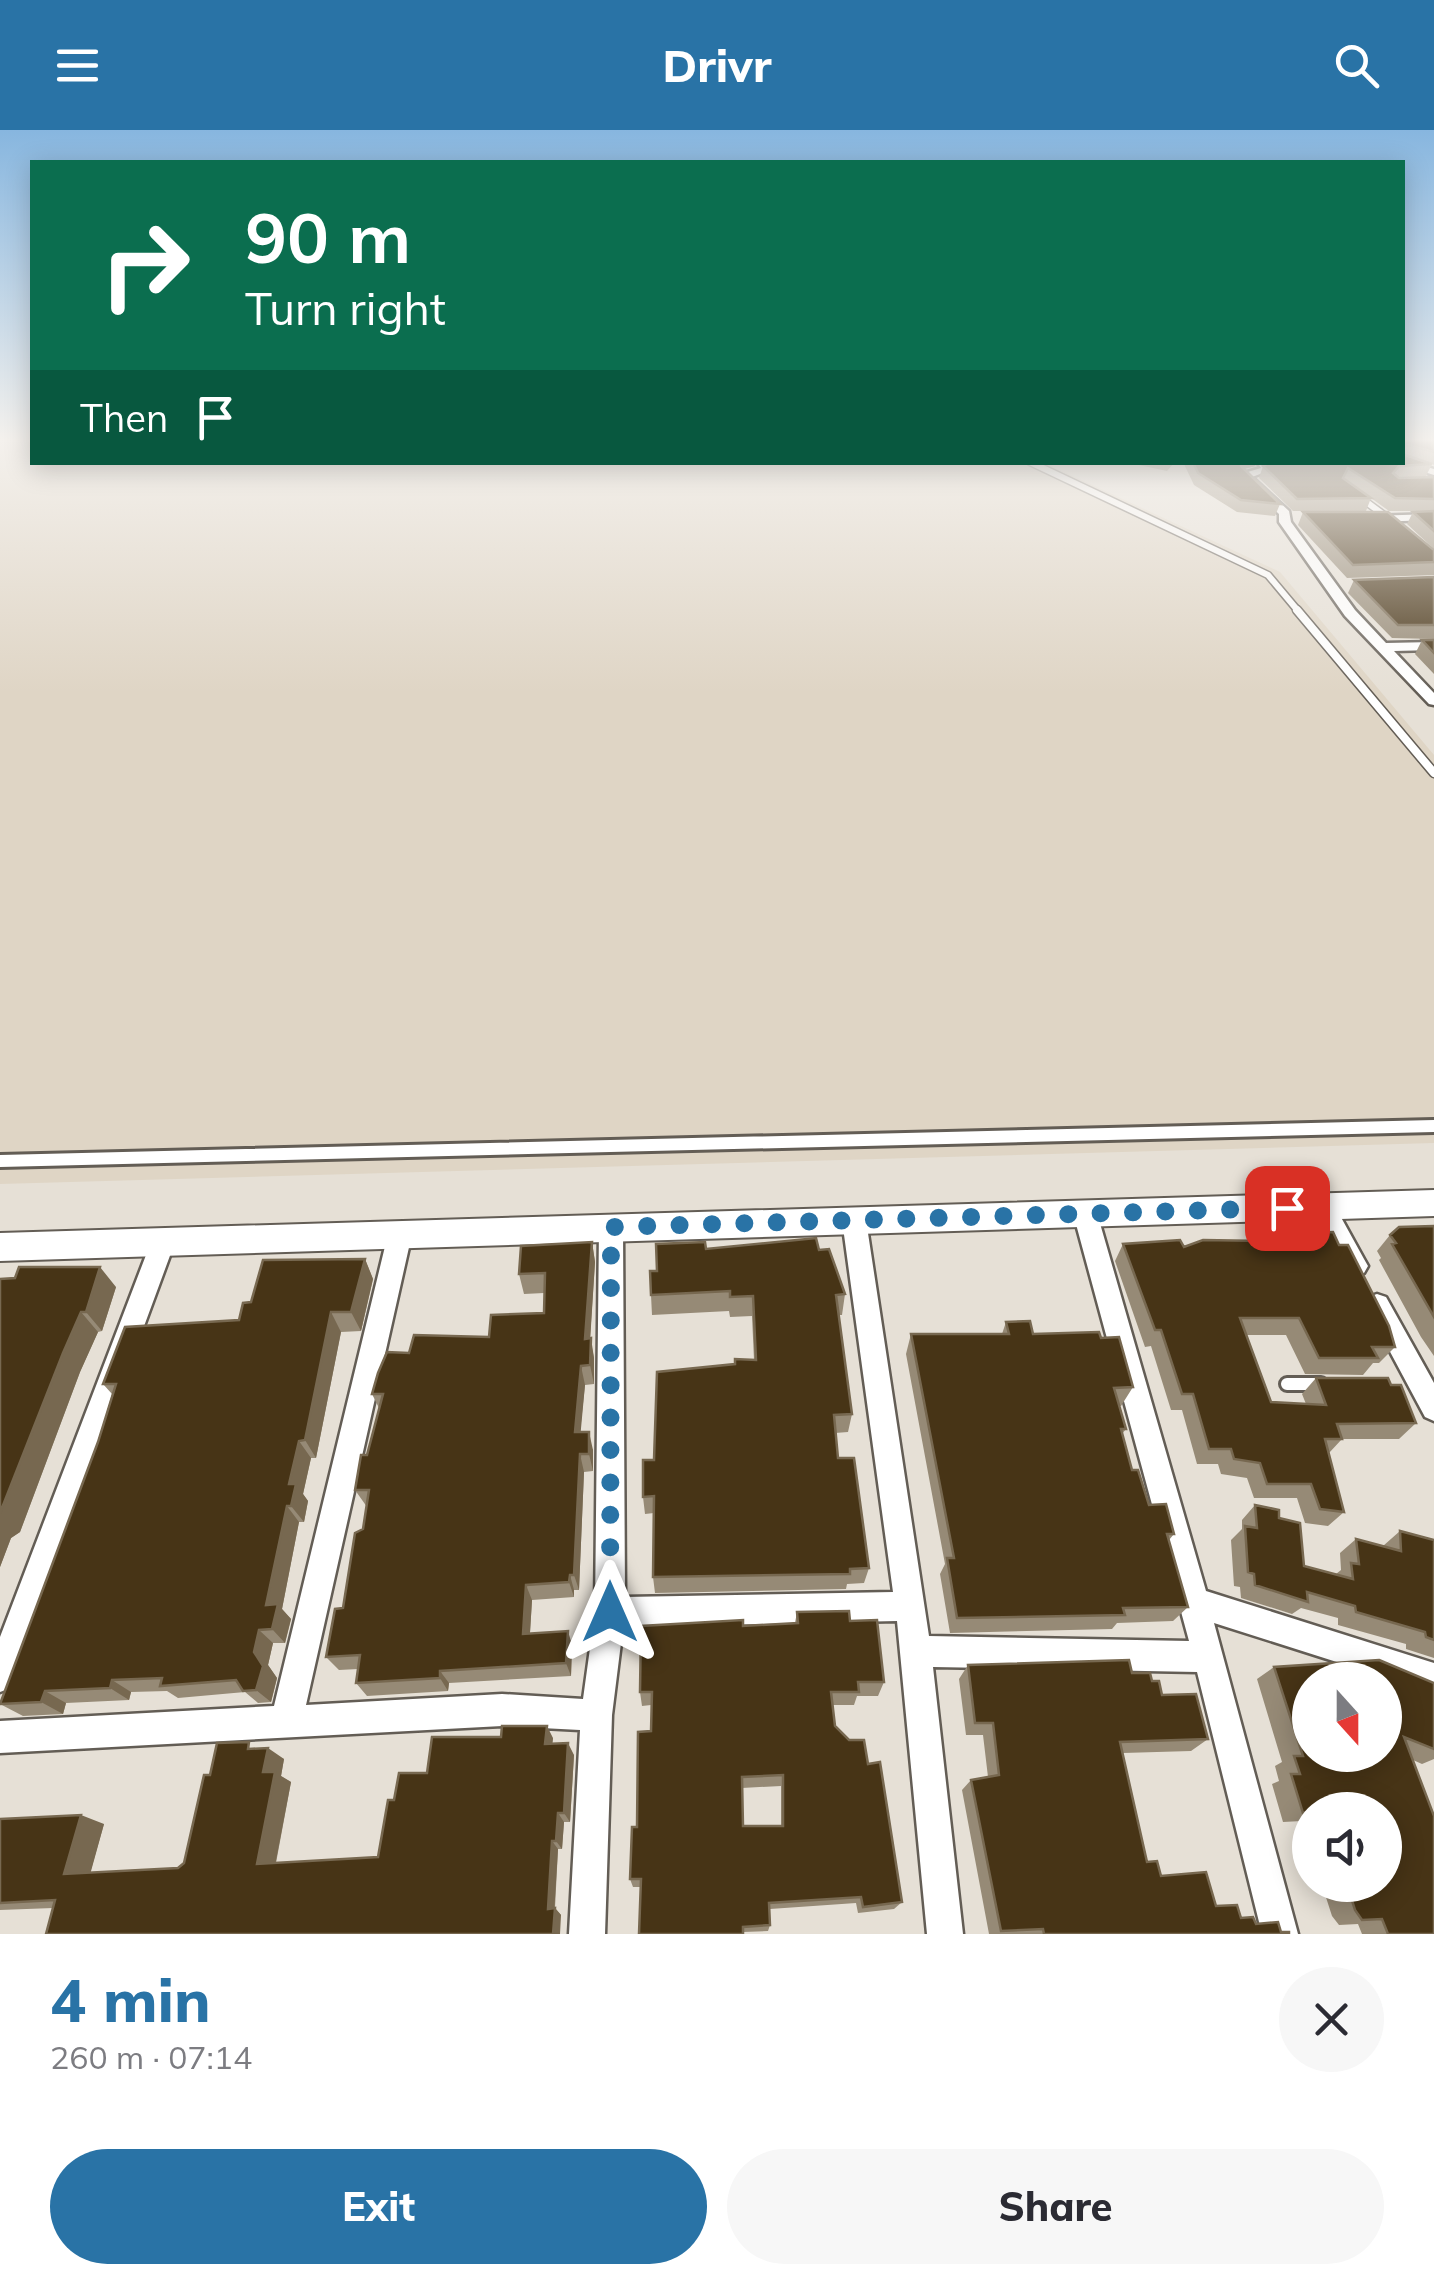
<!DOCTYPE html>
<html lang="en">
<head>
<meta charset="utf-8">
<style>
  :root { --surface:#fff; --page:#f7f7f7; --text:#2b2b33; --muted:#7c7c81; --accent:#2973a6 }
  body { margin:0; font-family:Mulish,sans-serif; background:var(--page); color:var(--text); height:100vh; display:flex; flex-direction:column; font-size:38px; white-space:nowrap }
  * { box-sizing:border-box; margin:0 }
  p { font-size:32px; color:var(--muted) }
  .icon { flex:none; width:55px; height:55px; fill:none; stroke:currentColor; stroke-width:2; stroke-linecap:round; stroke-linejoin:round }
  .map { position:relative; height:1804px; overflow:hidden }
  .panel { display:flex; flex-direction:column; background:var(--surface); flex:1 }
  .panel>* { flex:none }
  .hud { position:absolute; left:30px; top:30px; width:1375px; height:305px; border-radius:0px; box-shadow:0 5px 25px #0003; background:#0b6e4f; color:#fff; overflow:hidden }
  .needle { width:65px; rotate:159deg }
  .controls { position:absolute; left:1292px; top:1532px; display:grid; gap:20px }
  .controls a { display:grid; place-items:center; width:110px; height:110px; border-radius:50%; background:var(--surface); box-shadow:0 5px 25px #0003; font-size:50px }
  .pin { position:absolute; display:grid; place-items:center; width:85px; height:85px; color:#fff; margin:-42px; border-radius:20px; box-shadow:0 5px 15px #0006 }
  .me { position:absolute; width:110px; margin:-55px; rotate:0deg; stroke-linejoin:round; filter:drop-shadow(0 0 8px #0008) }
  .turn { display:flex; align-items:center; gap:35px; height:210px; padding:0 50px; font-size:45px }
  .turn .icon { width:130px; height:130px; stroke-width:2.5 }
  .turn b { display:block; font-size:70px; line-height:85px }
  .then { display:flex; align-items:center; height:95px; padding:0 50px; background:#0003; gap:20px; font-size:38px }
  .round { display:grid; place-items:center; flex:none; width:105px; height:105px; border-radius:52px; background:var(--page) }
  .overview { display:flex; align-items:center; justify-content:space-between; height:170px; padding:0 50px }
  h1 { font-size:60px; font-weight:800; line-height:75px; color:var(--accent) }
  .button { display:flex; gap:20px; margin-top:auto; padding:20px 50px }
  .button a { flex:1; height:115px; border-radius:60px; background:var(--accent); color:#fff; font-size:40px; font-weight:800; line-height:115px; text-align:center }
  .button a+a { background:var(--page); color:var(--text) }
  header { display:flex; justify-content:space-between; align-items:center; height:130px; padding:0 50px; background:var(--accent); color:#fff; font-size:45px; font-weight:800 }
  .map>svg:first-child { display:block }
</style>
</head>
<body>
<header><svg class="icon" aria-label="menu" viewBox="0 0 24 24"><path d="M4 6h16M4 12h16M4 18h16"/></svg>Drivr<svg class="icon" aria-label="search" viewBox="0 0 24 24"><circle cx="10" cy="10" r="6"/><path d="M15 15l6 6"/></svg></header>
<div class="map">
<svg width="1434" height="1804" viewBox="0 0 1434 1804">
  <rect width="100%" height="100%" fill="#e6e0d6"/>
  <path fill="#dfd5c5" d="M0,310H32V332L1045,333L1280,442L1434,625V1013L0,1054Z"/>
  <g fill="none" stroke-linecap="round" stroke-linejoin="round">
    <defs>
      <path id="lane-far2" d="M1030,332L1268,445L1299,482
        M1361,368L1388,388"/>
      <path id="lane-far1" d="M1297,480L1434,643"/>
      <path id="lane" d="M0,1031L1434,996
        M1287,1254H1321"/>
      <path id="street" d="M1402,330L1434,339V345L1393,332Z
        M1257,332H1268L1273,339L1252,347L1289,381L1291,392L1355,480L1386,513L1434,512V520L1394,521L1434,563V575L1429,574L1345,486L1279,392V384L1241,348V344L1261,338Z
        M1434,384V390L1371,392L1365,389L1371,386Z
        M1324,1068L1332,1071L1364,1129L1368,1136L1364,1143L1356,1146L1348,1143L1316,1085L1313,1078L1316,1071Z
        M1085,1073L1093,1076L1097,1083L1206,1461L1434,1533V1563L1214,1493L1298,1804H1262L1197,1542L933,1537L963,1804H927L897,1491L623,1497L612,1585L605,1804H569L580,1600L502,1596L0,1623V1591L274,1576L388,1104L392,1097L400,1094L408,1097L412,1104L306,1575L502,1564L583,1569L595,1482L599,1097L603,1090L611,1087L619,1090L623,1097L625,1467L893,1462L842,1090L846,1083L854,1080L862,1083L866,1090L929,1506L1189,1511L1073,1083L1077,1076Z
        M163,1102L171,1105L175,1112L15,1547L11,1558L0,1562V1507L151,1112L155,1105Z
        M1377,1164L1386,1167L1434,1253V1291L1425,1287L1365,1175L1368,1167Z"/>
      <path id="secondary" d="M1434,1060V1086L0,1131V1103Z"/>
    </defs>
    <use href="#lane-far2" stroke="#635d55" stroke-width="9"/>
    <use href="#lane-far1" stroke="#635d55" stroke-width="11"/>
    <use href="#lane" stroke="#635d55" stroke-width="18"/>
    <use href="#street" stroke="#635d55" stroke-width="5"/>
    <use href="#secondary" stroke="#635d55" stroke-width="4"/>
    <use href="#lane-far2" stroke="#fff" stroke-width="6"/>
    <use href="#lane-far1" stroke="#fff" stroke-width="8"/>
    <use href="#lane" stroke="#fff" stroke-width="12"/>
    <use href="#street" fill="#fff" fill-rule="evenodd"/>
    <use href="#secondary" fill="#fff" fill-rule="evenodd"/>
  </g>
  <path fill="#968a76" fill-rule="evenodd" d="M1402,310H1434V335L1432,334L1426,346L1434,347V419L1407,394L1413,382L1424,381H1389L1371,368L1366,381H1293L1259,348L1263,336Z
    M1125,332H1175L1167,341Z
    M1183,332H1256L1255,336L1244,339L1280,374L1275,386L1237,382L1194,355Z
    M1303,382L1434,420V445L1347,448L1298,395Z
    M1434,447V509L1392,508L1348,463L1354,450Z
    M1422,510H1434V544L1415,524Z
    M1434,1096V1226L1421,1207L1379,1130L1381,1128L1377,1121L1390,1105Z
    M1261,1105L1339,1115L1395,1217L1379,1233H1373L1363,1245L1305,1244L1286,1205H1246L1271,1272L1306,1274L1302,1264L1316,1248L1416,1293L1399,1309H1342L1329,1323L1344,1382L1328,1396L1305,1393L1297,1368H1254L1247,1348L1221,1344L1218,1334H1197L1182,1280H1171L1151,1216L1145,1217L1115,1131L1123,1114L1184,1117L1257,1111Z
    M592,1112L595,1132L590,1208L594,1228V1254L585,1255L580,1302L593,1320V1341L584,1342L579,1460H574V1467L532,1470L530,1503L572,1515L571,1546L449,1553L448,1561L367,1566L356,1553L358,1539L339,1540L326,1527L343,1478L363,1399L367,1377L355,1360L367,1325L379,1278L372,1264L409,1223L489,1207L544,1183V1163L524,1164L519,1144Z
    M706,1119L819,1120L845,1164L842,1185H839L852,1284L848,1302L835,1303L838,1328L869,1438L864,1453L847,1454L846,1459L655,1463L653,1447L654,1383L645,1384L643,1367L654,1330L754,1230L752,1186L730,1187L729,1181L652,1185L651,1165L657,1141Z
    M365,1129L373,1149L361,1201L341,1202L316,1328H311L303,1364L308,1371L304,1392H299L282,1479L291,1489L285,1513H273L268,1535L277,1548L271,1572L258,1573L245,1562L178,1568L167,1561L131,1562L129,1570L66,1573L63,1584L23,1586L0,1574L98,1312L112,1264L103,1254L239,1190L251,1172Z
    M0,1149L116,1157L102,1201L98,1202L80,1242L20,1402L11,1408L0,1437Z
    M1006,1192L1033,1204L1101,1208L1133,1257L1121,1276H1120L1126,1299L1122,1304L1132,1340L1149,1375L1174,1404L1169,1410L1188,1477L1173,1491L1117,1493L1112,1499L950,1503L940,1444L945,1434L906,1224L911,1204H1002Z
    M1255,1375L1279,1388L1304,1436L1336,1444L1341,1440L1340,1423L1356,1409L1383,1416L1400,1401L1434,1410V1528L1406,1519V1514L1338,1495V1488L1301,1478L1292,1484L1241,1468L1240,1457L1234,1456L1231,1410L1242,1399V1390Z
    M797,1482L850,1491L884,1552L878,1566H857L854,1575H833L835,1596L868,1634L902,1772L894,1779L858,1783L856,1773L770,1779V1795L768,1801L743,1802L641,1757H633L630,1749L651,1601V1575L642,1576L640,1562L743,1496L795,1493ZM781,1656V1696H743L742,1658Z
    M968,1535L1132,1543L1152,1551L1162,1565L1208,1609L1191,1621L1123,1623L1147,1732L1161,1746L1216,1776L1241,1788L1289,1804H989L962,1660L971,1650L988,1647L983,1605H966L959,1549Z
    M1274,1537L1434,1553V1629L1422,1634L1413,1630L1434,1804H1362L1358,1794L1339,1795L1332,1786L1322,1755H1385V1680H1310V1696L1304,1697L1302,1691L1283,1692L1272,1654L1279,1651L1275,1636L1282,1632L1257,1549Z
    M553,1608L552,1614L574,1625L570,1692H564L562,1719H558L555,1778L561,1785L53,1778L0,1780V1689L104,1694L90,1743L178,1738L184,1733L210,1645L259,1618L284,1629L281,1646L291,1652L276,1733L378,1727L394,1670L427,1643Z"/>
  <path fill="#776850" d="M1242,332H1256L1255,336L1240,340Z
    M592,1112L595,1132L589,1228L585,1209Z
    M365,1129L373,1149L361,1201L351,1182Z
    M100,1137L116,1157L102,1201L86,1182Z
    M81,1182L98,1202L80,1242L20,1402L11,1408L0,1437V1383L63,1223Z
    M331,1182L341,1202L316,1328L305,1310Z
    M591,1208L594,1228V1254L590,1235Z
    M581,1236L585,1255L579,1320L575,1302Z
    M589,1302L593,1320V1341L589,1324Z
    M299,1311L311,1328L303,1364L308,1371L304,1392L291,1376L289,1354Z
    M580,1324L584,1342L579,1460L574,1445Z
    M287,1376L299,1392L282,1479L291,1489L285,1513L272,1499L266,1475Z
    M570,1445L574,1460V1467L569,1452Z
    M526,1455L532,1470L529,1518L523,1504Z
    M259,1500L273,1513L268,1535L277,1548L271,1572L256,1560L254,1522Z
    M568,1501L572,1515L571,1546L566,1533Z
    M440,1541L449,1553L448,1561L440,1548Z
    M112,1550L131,1562L129,1570L110,1558Z
    M45,1561L66,1573L63,1584L41,1572Z
    M547,1596L553,1608L551,1626L545,1614Z
    M568,1613L574,1625L570,1692L564,1683Z
    M268,1618L284,1629L281,1646L291,1652L274,1741L257,1734L263,1642Z
    M558,1683L564,1692L562,1719L556,1711Z
    M81,1685L104,1694L88,1752L64,1744Z
    M552,1711L558,1719L554,1785L548,1779Z
    M555,1778L561,1785L560,1804H553Z"/>
  <path fill="#473416" stroke="#776850" stroke-width="2.5" fill-rule="evenodd" d="M1402,310H1434V322L1408,315L1402,317Z
    M1402,324L1432,334L1399,336L1393,343L1399,348L1434,347V369L1395,368L1348,338L1343,348L1371,368L1297,369L1263,336L1271,332H1402Z
    M1193,332H1242L1241,336L1280,374L1241,370L1198,343Z
    M1434,381V401L1413,382Z
    M1303,382H1388L1434,420V432L1353,435Z
    M1434,447V495H1398L1354,450Z
    M1422,510H1434V523Z
    M1434,1096V1187L1392,1114L1396,1113L1390,1105L1399,1097Z
    M1333,1102L1339,1115H1348L1389,1196L1395,1217H1372L1378,1228H1319L1299,1188H1240L1271,1272L1326,1275L1316,1248H1388L1391,1255H1401L1416,1293L1337,1294L1342,1309H1325L1344,1382L1320,1379L1311,1354H1267L1260,1333L1234,1329L1231,1319H1209L1193,1264H1182L1161,1200H1155L1123,1114L1180,1110L1184,1117L1203,1110L1264,1111L1261,1105Z
    M816,1108L819,1120L829,1119L845,1164L836,1165L852,1284L834,1285L838,1328H854L869,1438L850,1439V1444L653,1447L654,1366L643,1367V1330H654L657,1242L735,1234V1229L756,1230L753,1166L730,1167V1161L651,1165L650,1141H657L656,1114L705,1112L706,1119Z
    M592,1112L585,1209L591,1208L590,1235L581,1236L575,1302H589V1324H580L574,1445H570L569,1452L526,1455L523,1504L568,1501L566,1533L440,1541V1548L356,1553L360,1525L326,1527L335,1479L343,1478L355,1403L363,1399L369,1360H355L361,1325H367L383,1264H372L378,1243L387,1222L409,1223L414,1205L489,1207L491,1185L544,1183L545,1143L519,1144L521,1116Z
    M365,1129L351,1182H331L305,1310L299,1311L289,1354H296L291,1376H287L266,1475L278,1474L272,1499L259,1500L254,1522L263,1536L256,1560L243,1561L236,1550L160,1556L162,1548L112,1550L110,1558L45,1561L41,1572L0,1574L98,1312L116,1254H103L125,1197L239,1190L243,1173L251,1172L263,1130Z
    M19,1137H100L86,1182H81L63,1223L0,1383V1149L15,1148Z
    M1030,1191L1033,1204L1099,1202L1101,1208L1119,1207L1133,1257L1114,1258L1126,1299H1121L1132,1340H1138L1149,1375L1166,1374L1174,1404H1167L1188,1477L1123,1478L1125,1485L957,1488L947,1428H954L911,1204H1009L1006,1192Z
    M1255,1375L1279,1380V1388L1300,1393L1304,1436L1353,1449L1351,1433L1359,1434L1356,1409L1401,1421L1400,1401L1434,1410V1510L1426,1507L1425,1502L1356,1482L1355,1476L1307,1462L1308,1472L1255,1455L1254,1444L1248,1442L1245,1396L1257,1398Z
    M849,1481L850,1491L877,1490L884,1552H858L859,1562H831L835,1596L849,1610H864L868,1634L880,1632L902,1772L863,1777L861,1767L769,1773L770,1795L743,1797V1804H639L641,1749H630L632,1697H637L638,1602L651,1601L652,1562H640L641,1496L743,1490V1496L798,1493L797,1482ZM783,1645V1696H743L742,1647Z
    M1129,1530L1132,1543H1150L1152,1551H1159L1162,1565L1196,1564L1208,1609L1120,1612L1147,1732L1157,1731L1161,1746L1206,1742L1216,1776L1237,1775L1241,1788L1253,1787L1256,1794L1278,1792L1281,1802H1289V1804H1044L1043,1799L1001,1801L971,1650L999,1645L993,1593H975L968,1535Z
    M1379,1530L1434,1553V1619L1404,1607L1434,1686V1804H1388L1382,1789L1362,1790L1355,1780L1347,1755H1385V1680H1310V1682L1303,1683L1291,1644H1300L1294,1626H1303L1274,1537ZM1310,1550H1385V1625H1310Z
    M502,1596H547L545,1614L568,1613L564,1683H558L556,1711H552L548,1779L555,1778L553,1804H46L55,1770L0,1773V1689L81,1685L64,1744L178,1738L184,1733L204,1645H210L217,1613L249,1612L248,1619L268,1618L263,1642H275L257,1734L378,1727L388,1670H394L399,1643H427L432,1607H501Z"/>
  <linearGradient id="sky" x2="0" y2="1"><stop stop-color="#87b6df"/><stop offset="0.55" stop-color="#f4f1ed"/><stop offset="1" stop-color="#f4f1ed" stop-opacity="0"/></linearGradient>
  <rect width="1434" height="563" fill="url(#sky)"/>
  <g fill="none" stroke-linecap="round" stroke-linejoin="round">
    <path stroke="#2973a6" stroke-width="18" stroke-dasharray="0 32.4" d="M610,1482L611,1097L1287,1078"/>
  </g>
</svg>
<div class="controls">
<a><svg class="needle" viewBox="-14 -14 28 28"><path d="M0-13l5 13h-10z" fill="#e53935"/><path d="M0 13l5-13h-10z" fill="#7c7c81"/></svg></a>
<a><svg class="icon" aria-label="sound" viewBox="0 0 24 24"><path d="M4 9h4l5-4v14l-5-4H4zM17 9q2 3 0 6"/></svg></a>
</div>
<div class="pin" style="left:1287px;top:1078px;background:#d93025"><svg class="icon" aria-label="arrive" viewBox="0 0 24 24"><path d="M6 21V4h12l-3 4 3 4H6"/></svg></div>
<svg class="me" style="left:610px;top:1482px" viewBox="-20 -20 40 40"><path d="M0-17L14 15 0 8-14 15z" fill="#2973a6" stroke="#fff" stroke-width="4"/></svg>
<div class="hud">
<div class="turn"><svg class="icon" aria-label="right" viewBox="0 0 24 24"><path d="M7 20v-9h11M14 6l5 5-5 5"/></svg><div><b>90 m</b>Turn right</div></div>
<div class="then">Then<svg class="icon" aria-label="arrive" viewBox="0 0 24 24"><path d="M6 21V4h12l-3 4 3 4H6"/></svg></div>
</div>
</div>
<section class="panel">
<div class="overview"><div><h1>4 min</h1><p>260 m · 07:14</p></div><a class="round"><svg class="icon" aria-label="close" viewBox="0 0 24 24"><path d="M6 6l12 12M18 6L6 18"/></svg></a></div>
<div class="button"><a>Exit</a><a>Share</a></div>
</section>
</body>
</html>
